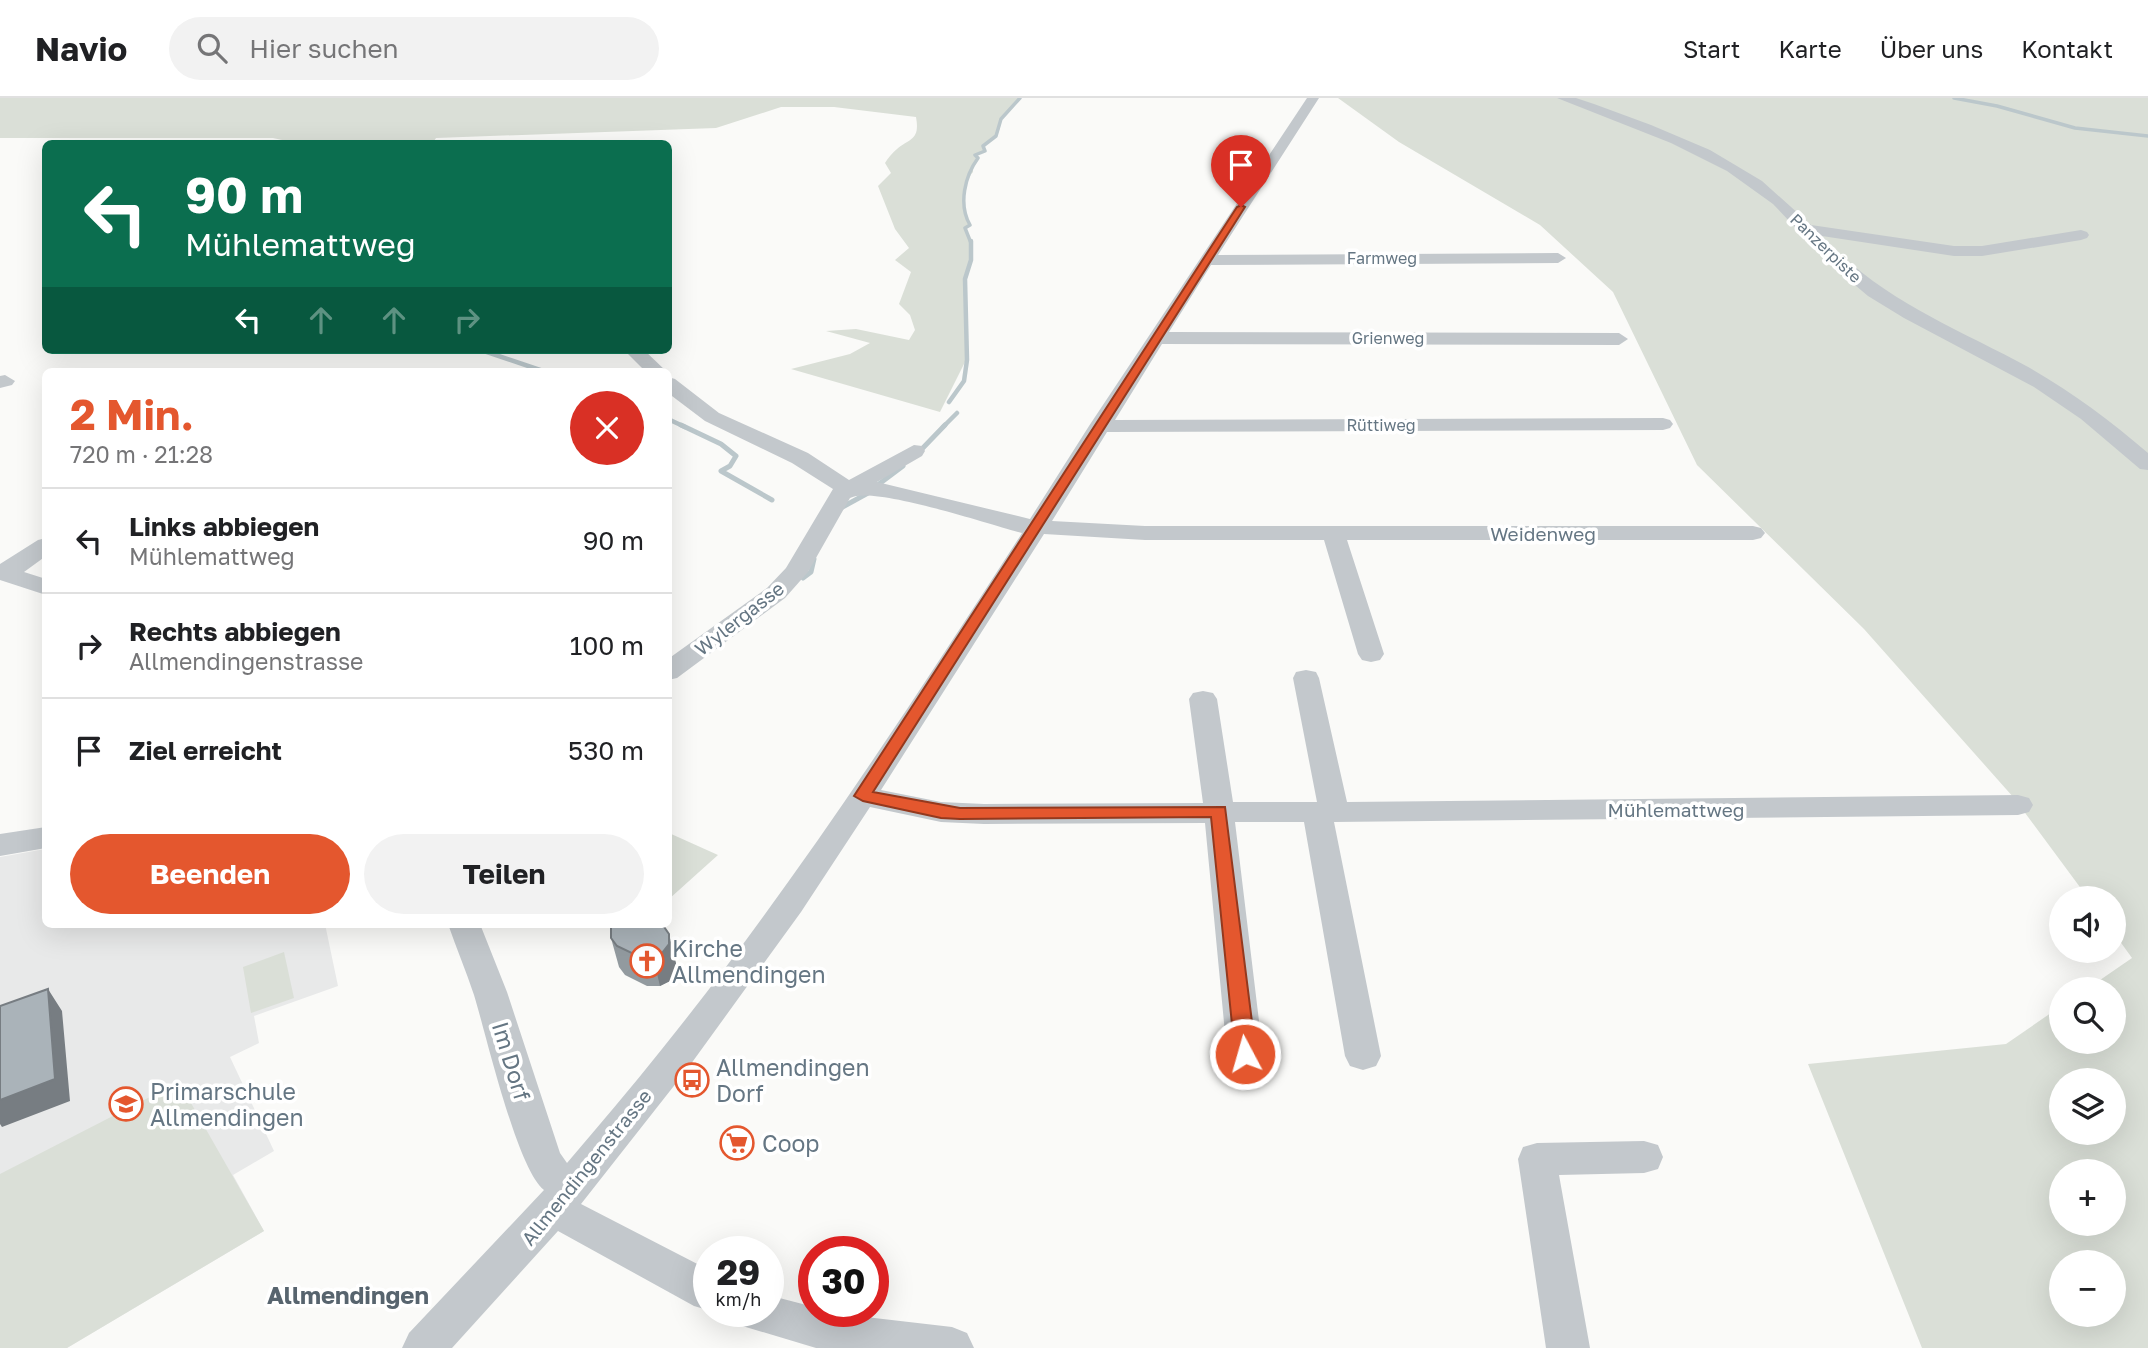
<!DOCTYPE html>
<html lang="de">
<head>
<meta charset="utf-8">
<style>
  :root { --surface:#fff; --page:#f2f2f2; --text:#202124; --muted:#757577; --line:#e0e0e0; --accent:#e4572e }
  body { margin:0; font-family:"Golos Text",sans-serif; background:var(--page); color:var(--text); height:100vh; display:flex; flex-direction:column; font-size:26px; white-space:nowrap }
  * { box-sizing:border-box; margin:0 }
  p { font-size:23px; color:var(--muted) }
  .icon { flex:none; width:38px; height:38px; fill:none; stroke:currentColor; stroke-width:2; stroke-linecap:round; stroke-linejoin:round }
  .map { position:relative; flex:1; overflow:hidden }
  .drawer { position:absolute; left:42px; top:270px; width:630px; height:560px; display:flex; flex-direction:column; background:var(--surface); border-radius:10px; box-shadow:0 7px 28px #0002 }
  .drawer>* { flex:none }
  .hud { position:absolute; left:42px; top:42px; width:630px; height:214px; border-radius:10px; box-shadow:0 7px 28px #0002; background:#0b6e4f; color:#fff; overflow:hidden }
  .tools { position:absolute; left:2049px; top:788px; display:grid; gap:14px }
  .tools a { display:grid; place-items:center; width:77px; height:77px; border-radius:50%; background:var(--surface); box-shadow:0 7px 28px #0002; font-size:35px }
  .speed { position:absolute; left:693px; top:1138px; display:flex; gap:14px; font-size:35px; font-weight:700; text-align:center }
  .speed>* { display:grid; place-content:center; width:91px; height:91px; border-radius:50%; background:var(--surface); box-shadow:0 7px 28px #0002; line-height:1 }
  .speed small { font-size:18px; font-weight:400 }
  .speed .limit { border:10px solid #d22; background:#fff; color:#111 }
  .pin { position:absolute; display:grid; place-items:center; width:60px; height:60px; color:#fff; margin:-72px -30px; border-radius:50% 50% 50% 0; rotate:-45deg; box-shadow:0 0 7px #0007 }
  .pin .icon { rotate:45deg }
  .me { position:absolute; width:77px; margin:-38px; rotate:354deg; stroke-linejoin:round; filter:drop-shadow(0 0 5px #0008) }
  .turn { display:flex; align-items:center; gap:24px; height:147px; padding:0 28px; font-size:32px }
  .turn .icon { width:91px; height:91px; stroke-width:2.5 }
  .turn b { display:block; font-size:49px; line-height:60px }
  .lanes { display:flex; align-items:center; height:66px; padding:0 28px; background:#0003; justify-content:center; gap:35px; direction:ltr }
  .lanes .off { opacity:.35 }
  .round { display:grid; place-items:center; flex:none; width:74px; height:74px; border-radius:37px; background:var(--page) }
  .headline { display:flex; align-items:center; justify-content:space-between; height:119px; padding:0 28px }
  h1 { font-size:42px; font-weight:700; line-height:52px; color:var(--accent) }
  .action { display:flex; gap:14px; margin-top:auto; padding:14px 28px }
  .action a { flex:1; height:80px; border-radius:42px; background:var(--accent); color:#fff; font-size:28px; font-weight:700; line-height:80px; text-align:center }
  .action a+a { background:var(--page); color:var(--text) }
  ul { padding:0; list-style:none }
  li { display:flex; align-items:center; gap:21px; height:105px; padding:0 28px; border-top:2px solid var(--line) }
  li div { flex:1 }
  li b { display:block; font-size:26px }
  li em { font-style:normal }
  header { display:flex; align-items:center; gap:42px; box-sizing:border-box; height:98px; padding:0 35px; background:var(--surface); border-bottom:2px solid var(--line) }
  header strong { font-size:33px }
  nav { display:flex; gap:38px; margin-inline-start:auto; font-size:24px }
  .search { width:490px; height:63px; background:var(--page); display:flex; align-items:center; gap:18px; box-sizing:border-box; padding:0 24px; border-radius:38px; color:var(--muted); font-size:26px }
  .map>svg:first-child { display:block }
</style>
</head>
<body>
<header>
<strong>Navio</strong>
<div class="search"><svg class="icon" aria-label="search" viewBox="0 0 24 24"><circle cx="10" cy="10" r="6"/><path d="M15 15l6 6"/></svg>Hier suchen</div>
<nav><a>Start</a><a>Karte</a><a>Über uns</a><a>Kontakt</a></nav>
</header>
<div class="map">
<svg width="2148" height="1250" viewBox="0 0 2148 1250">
  <rect width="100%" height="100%" fill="#fafaf8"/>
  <path fill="#e8e9e9" d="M45,751L46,826H325L338,888L254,918L259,945L230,959L274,1053L233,1077L264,1133L67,1250H0V759Z"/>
  <path fill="#dadfd7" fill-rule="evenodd" d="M0,0H1020L1001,22C1001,34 994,43 984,48L985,53L976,57L978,60L973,67V74C962,86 960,114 970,127L965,130C975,145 973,166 965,181V264L940,314L791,271L850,256L870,245L826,233L856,231L909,242L915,232L910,217L899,206L911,174L895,162L909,150L895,131L878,88L891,75L885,65C888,60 892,55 897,51C911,40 920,42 916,19L834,9H781L716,30L436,40L432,46H300L273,40H0Z
    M1338,0H2148V1250H1922L1808,966L2006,946L2061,908L2062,943H2114V891H2087L2132,860L2114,835V800H2088L2014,700L1864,531L1697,367L1613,194L1540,127L1399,44ZM2062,982H2114V1034H2062ZM2062,1073H2114V1125H2062ZM2062,1164H2114V1216H2062Z
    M669,735L718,757L669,801Z
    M284,854L294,900L251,915L243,869Z
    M179,984L264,1133L67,1250H0V1076Z"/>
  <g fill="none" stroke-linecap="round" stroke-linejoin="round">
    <path stroke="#bbc7cb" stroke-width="3.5" d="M1954,0L1997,8L2075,30L2148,38
      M971,145L965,130L970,127C958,106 965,78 978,60L975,57L985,53L983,48L996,38L1001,21L1020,0"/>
    <path stroke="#bbc7cb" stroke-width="4.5" d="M481,252L543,273
      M949,304L964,283L967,262L965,181L971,162V143
      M668,321L685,329
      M943,329L957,315"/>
    <path stroke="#bbc7cb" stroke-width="5" d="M681,327L721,346L736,358L730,368L721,373L772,402
      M919,354L945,327
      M879,386L903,368
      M839,411L868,395
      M803,480L811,474L814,461"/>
    <path fill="#c3c8cc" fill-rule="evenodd" d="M1307,0H1319L1218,157L1558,155L1566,160L1558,165L1211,167L1169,234L1619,235L1628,241L1619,247L1162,246L1115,322L1663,320L1670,322L1673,326L1670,330L1663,332L1107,334L1052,423L1145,428H1753L1761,430L1765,435L1761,440L1753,442H1347L1384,556L1380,562L1371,564L1362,562L1358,556L1324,442H1145L1044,436L881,692L941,704L984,706L1203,705L1189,601L1193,595L1203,593L1213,595L1217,601L1233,704H1317L1293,580L1296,574L1306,572L1316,574L1319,580L1347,704L2018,697L2029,700L2033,707L2029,714L2018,717L1334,724L1381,958L1376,968L1363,972L1350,968L1345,958L1304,724H1235L1263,956L1258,966L1245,970L1232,966L1227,956L1205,725L984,726L941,724L870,709L801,814L688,970L581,1106L709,1172L711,1213L694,1208L558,1133L452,1250H402L409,1235L544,1092C517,1071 486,936 474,897C466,873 456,849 448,826H480L507,894L560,1055L567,1065C599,1027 631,990 662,951C793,788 908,611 1022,435C990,427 873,387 850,400L808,474L785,500L677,580L668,582V561L767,490L786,470L833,391L792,365L705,323L668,295V279L675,281L719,315L808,355L849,382L914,347L922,348L925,353L922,358L877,384L1030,421L1089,328Z
      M1557,0H1576L1594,6L1651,27L1710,52L1762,83L1811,127L1954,148H1982L2081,132L2087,134L2089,137L2087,140L2081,142L1982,158H1954L1822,138C1884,204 1953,228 2030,270C2072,294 2111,323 2148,355V372L2140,371L2081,321L2034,289L1904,220L1868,198L1830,166L1773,106L1727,73L1671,45Z
      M624,252H644L666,273H645Z
      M5,277L15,283L12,287L0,290V278Z
      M46,440V458L24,474L46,481V497L0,482V466L38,442Z
      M46,729V750L0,758V736Z
      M1644,1043L1658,1047L1663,1059L1658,1071L1644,1075L1559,1077L1590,1250H1546L1518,1061L1523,1049L1537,1045Z
      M768,1197L814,1209V1213L952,1229L967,1235L974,1250H816L739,1227L733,1213H768Z"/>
  </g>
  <path fill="#929a9f" d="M611,840L676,865V875L670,883L660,888H647L625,877L619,869Z"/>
  <path fill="#777d82" d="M669,836L676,865V875L670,883L660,888L653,859Z
    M48,891L62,913L70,1003L2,1029L0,1026V1002Z"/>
  <path fill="#aab3b9" stroke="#777d82" stroke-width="2" d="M611,826H662L669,836V846L662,855L653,859H640L617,848L611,840Z
    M48,891L55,981L0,1002V908Z"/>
  <path fill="#e4572e" stroke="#94391e" stroke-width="2" d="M1241,107L1245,109L873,694L960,710L1225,709L1256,956L1253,962L1245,964L1238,962L1235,956L1211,719L960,721L941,720L863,703L854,698L1237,109Z"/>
  <defs>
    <symbol id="church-ring" viewBox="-11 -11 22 22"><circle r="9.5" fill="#fff" stroke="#e4572e" stroke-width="1.5"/><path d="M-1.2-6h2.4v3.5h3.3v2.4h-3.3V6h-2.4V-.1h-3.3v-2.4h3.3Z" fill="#e4572e"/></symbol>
    <symbol id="bus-ring" viewBox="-11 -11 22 22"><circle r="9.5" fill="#fff" stroke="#e4572e" stroke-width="1.5"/><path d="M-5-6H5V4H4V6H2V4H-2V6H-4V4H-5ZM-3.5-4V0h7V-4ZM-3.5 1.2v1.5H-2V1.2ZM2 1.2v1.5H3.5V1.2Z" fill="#e4572e"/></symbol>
    <symbol id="school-ring" viewBox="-11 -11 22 22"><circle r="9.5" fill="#fff" stroke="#e4572e" stroke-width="1.5"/><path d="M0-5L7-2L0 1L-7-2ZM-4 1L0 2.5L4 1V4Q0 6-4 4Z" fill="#e4572e"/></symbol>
    <symbol id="supermarket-ring" viewBox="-11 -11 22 22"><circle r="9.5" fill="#fff" stroke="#e4572e" stroke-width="1.5"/><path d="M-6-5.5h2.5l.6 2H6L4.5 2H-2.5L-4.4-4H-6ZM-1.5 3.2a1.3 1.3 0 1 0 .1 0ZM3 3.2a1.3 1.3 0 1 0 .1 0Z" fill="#e4572e"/></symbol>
  </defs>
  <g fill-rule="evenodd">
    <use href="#church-ring" x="628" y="844" width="38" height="38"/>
    <use href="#bus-ring" x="673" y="963" width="38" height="38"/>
    <use href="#school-ring" x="107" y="987" width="38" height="38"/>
    <use href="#supermarket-ring" x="718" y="1026" width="38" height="38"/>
  </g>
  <g text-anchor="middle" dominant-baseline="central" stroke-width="7" stroke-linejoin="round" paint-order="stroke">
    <g font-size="16" fill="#657683" stroke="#fff">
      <text transform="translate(1826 150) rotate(44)">Panzerpiste</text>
      <text x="1382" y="160">Farmweg</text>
      <text x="1388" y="240">Grienweg</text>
      <text x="1381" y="327">Rüttiweg</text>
    </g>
    <g font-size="19" fill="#657683" stroke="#fff">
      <text x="1543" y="435">Weidenweg</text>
      <text transform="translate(739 520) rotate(-38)">Wylergasse</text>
      <text x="1676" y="711">Mühlemattweg</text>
      <text transform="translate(586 1069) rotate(-51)">Allmendingenstrasse</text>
    </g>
    <g font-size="23" fill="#657683" stroke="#fff" text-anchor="start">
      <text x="672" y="850">Kirche<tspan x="672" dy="26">Allmendingen</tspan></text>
      <text x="716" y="969">Allmendingen<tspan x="716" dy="26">Dorf</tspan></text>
      <text x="150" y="993">Primarschule<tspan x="150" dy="26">Allmendingen</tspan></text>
      <text x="762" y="1045">Coop</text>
    </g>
    <g font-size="23" fill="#657683" stroke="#fff">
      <text transform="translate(512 963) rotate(73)">Im Dorf</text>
    </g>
    <g font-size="24" font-weight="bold" fill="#57646e" stroke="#fff">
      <text x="348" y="1196">Allmendingen</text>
    </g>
  </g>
</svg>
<div class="tools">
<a><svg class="icon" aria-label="sound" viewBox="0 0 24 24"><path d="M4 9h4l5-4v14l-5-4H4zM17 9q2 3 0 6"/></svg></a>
<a><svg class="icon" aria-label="search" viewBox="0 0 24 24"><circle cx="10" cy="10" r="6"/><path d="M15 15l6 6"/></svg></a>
<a><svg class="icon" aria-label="layers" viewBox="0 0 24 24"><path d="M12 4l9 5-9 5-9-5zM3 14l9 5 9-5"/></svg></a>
<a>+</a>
<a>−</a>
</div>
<div class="speed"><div>29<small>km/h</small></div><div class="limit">30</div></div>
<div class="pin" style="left:1241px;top:109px;background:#d93025"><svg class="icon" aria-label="arrive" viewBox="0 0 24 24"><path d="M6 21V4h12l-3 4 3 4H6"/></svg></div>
<svg class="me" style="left:1245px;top:956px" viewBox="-20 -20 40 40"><circle r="17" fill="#e4572e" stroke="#fff" stroke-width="3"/><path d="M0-11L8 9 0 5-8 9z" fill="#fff"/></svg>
<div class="hud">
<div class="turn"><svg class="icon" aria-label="left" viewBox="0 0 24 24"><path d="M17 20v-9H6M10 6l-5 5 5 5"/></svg><div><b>90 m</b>Mühlemattweg</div></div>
<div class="lanes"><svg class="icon" aria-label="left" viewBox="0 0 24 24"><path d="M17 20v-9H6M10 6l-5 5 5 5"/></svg><svg class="icon off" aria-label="ahead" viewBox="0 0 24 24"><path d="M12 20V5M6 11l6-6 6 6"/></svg><svg class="icon off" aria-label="ahead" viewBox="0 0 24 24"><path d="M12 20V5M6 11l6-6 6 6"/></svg><svg class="icon off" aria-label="right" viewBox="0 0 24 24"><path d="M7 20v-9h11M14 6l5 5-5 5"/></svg></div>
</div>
<section class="drawer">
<div class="headline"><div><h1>2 Min.</h1><p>720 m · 21:28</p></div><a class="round" style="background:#d93025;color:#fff"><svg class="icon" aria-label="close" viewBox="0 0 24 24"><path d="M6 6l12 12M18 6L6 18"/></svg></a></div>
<ul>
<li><svg class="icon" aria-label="left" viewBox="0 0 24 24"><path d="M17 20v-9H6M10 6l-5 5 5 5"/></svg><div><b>Links abbiegen</b><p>Mühlemattweg</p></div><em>90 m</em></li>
<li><svg class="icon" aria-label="right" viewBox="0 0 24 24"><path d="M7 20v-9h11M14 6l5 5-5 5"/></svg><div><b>Rechts abbiegen</b><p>Allmendingenstrasse</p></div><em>100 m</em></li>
<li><svg class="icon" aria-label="arrive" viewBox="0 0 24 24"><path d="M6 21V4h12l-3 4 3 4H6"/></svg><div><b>Ziel erreicht</b></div><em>530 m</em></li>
</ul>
<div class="action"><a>Beenden</a><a>Teilen</a></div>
</section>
</div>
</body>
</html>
